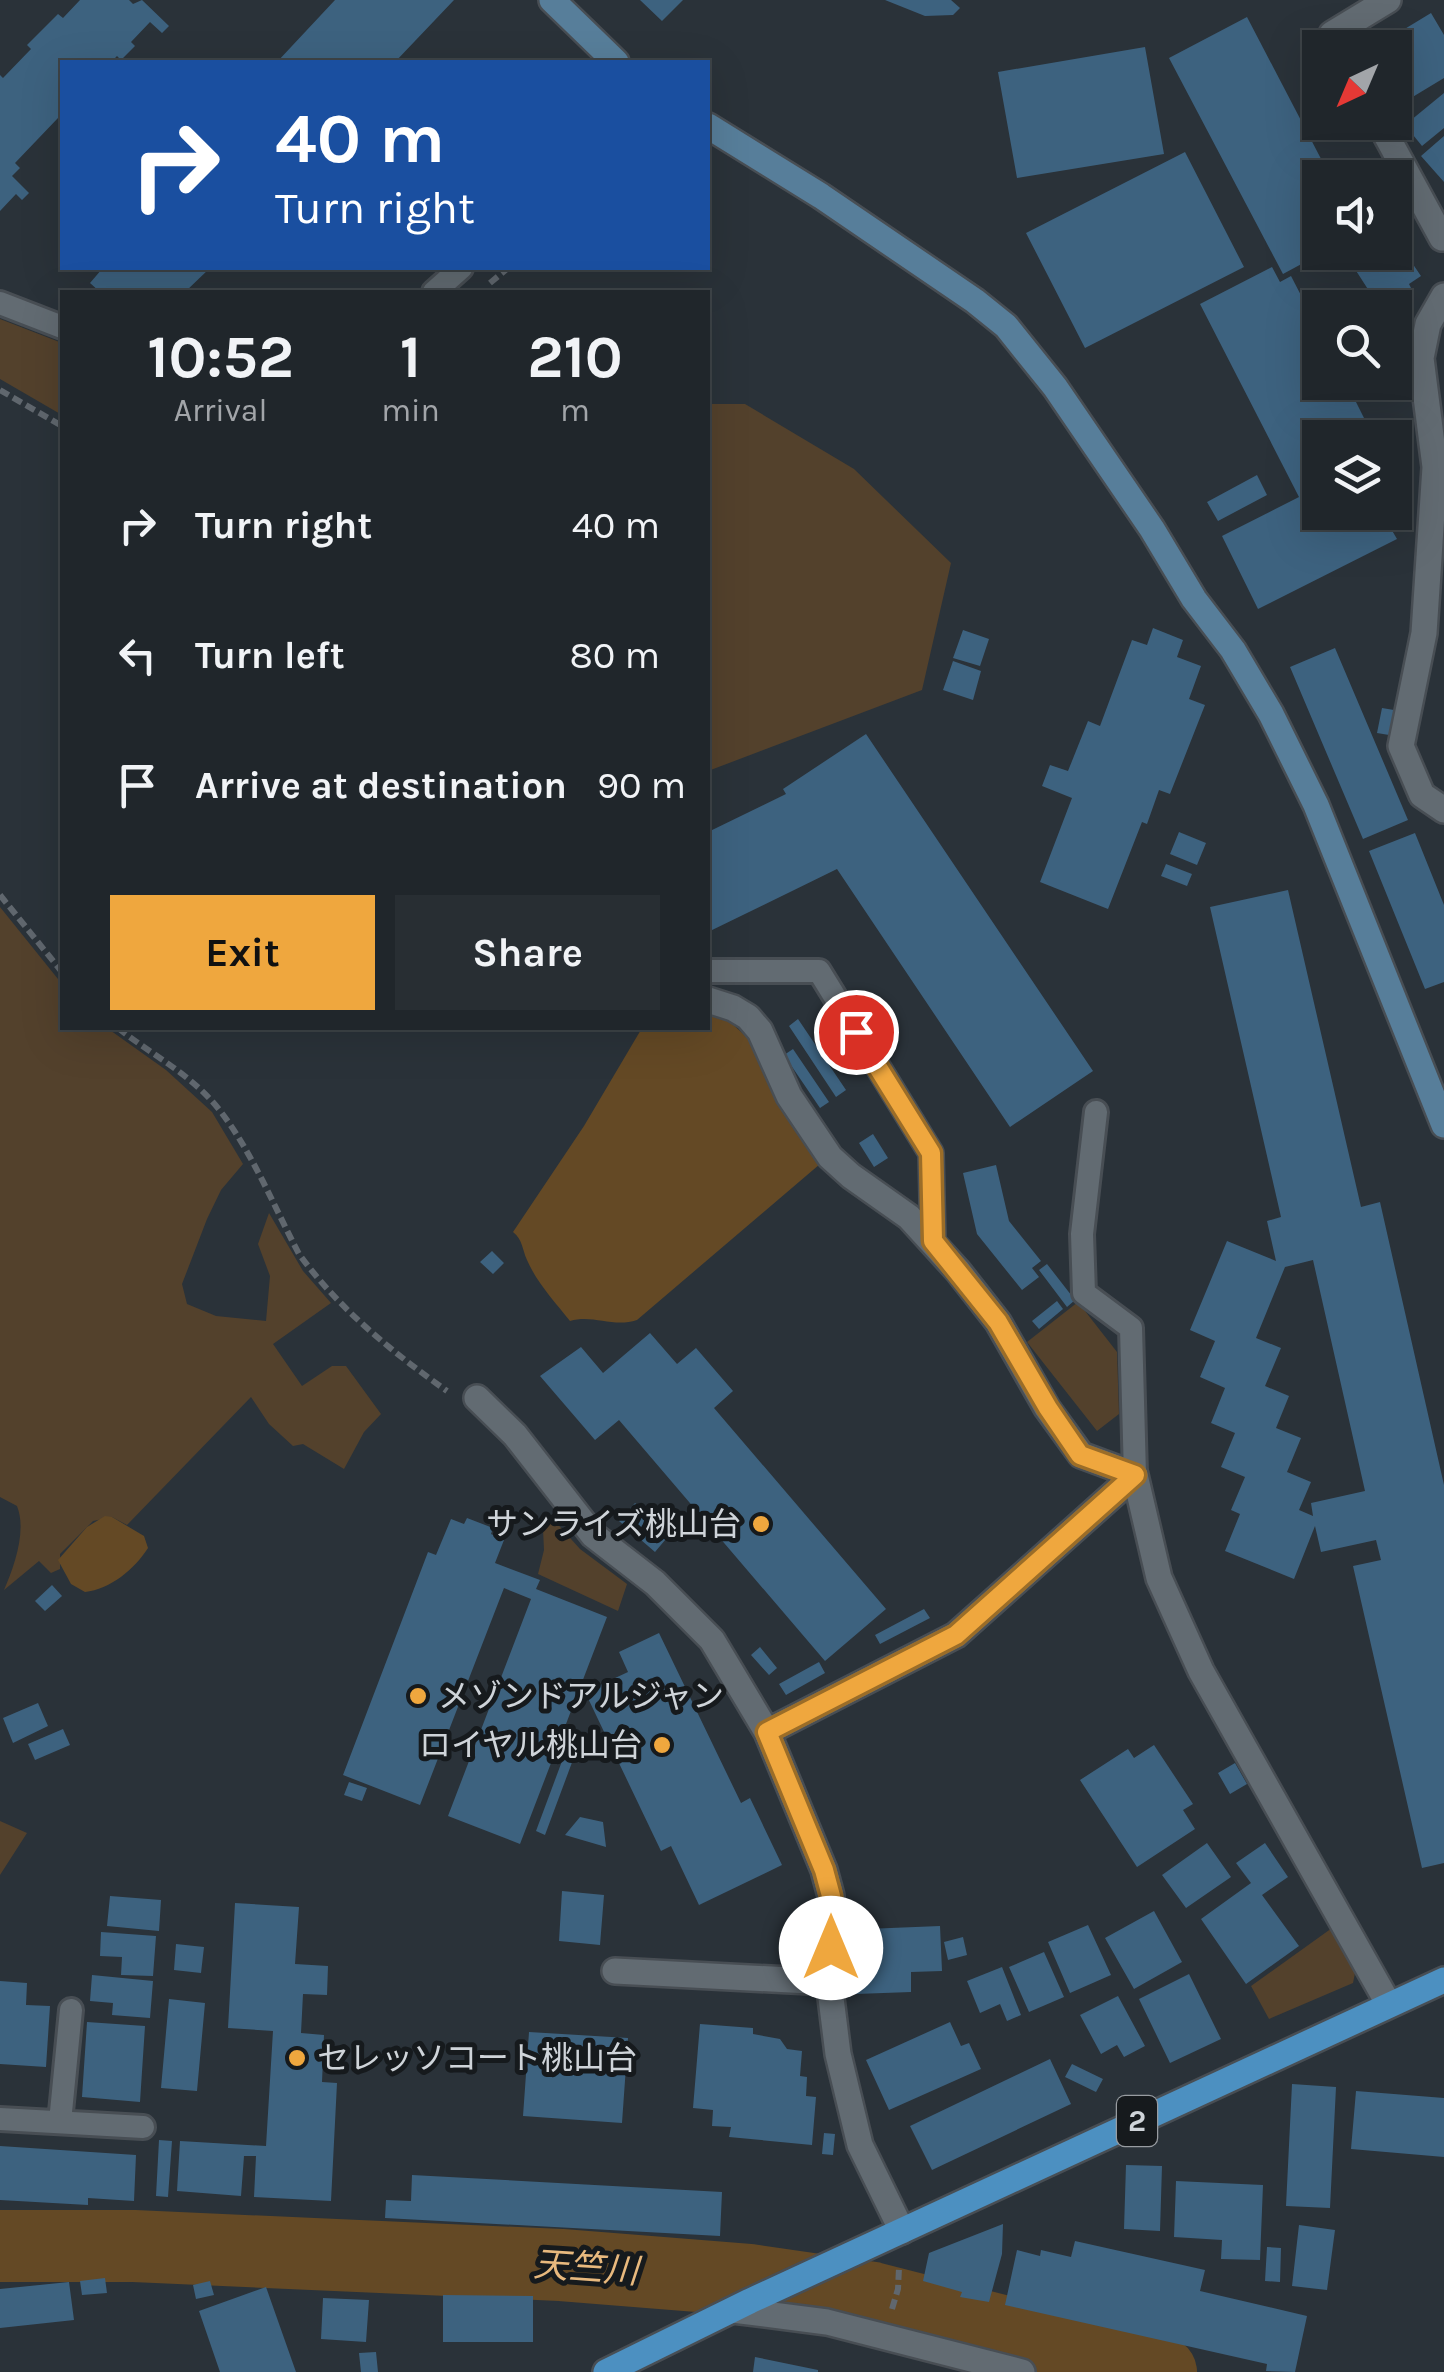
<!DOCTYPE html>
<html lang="en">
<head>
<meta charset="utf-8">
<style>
  :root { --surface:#20262b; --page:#282e33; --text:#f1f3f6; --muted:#a2a5a9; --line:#3d4347; --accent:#efa73e }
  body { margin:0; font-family:Karla,"Noto Sans JP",sans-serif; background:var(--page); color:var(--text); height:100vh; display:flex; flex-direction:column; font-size:38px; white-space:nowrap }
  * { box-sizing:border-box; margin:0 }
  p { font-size:32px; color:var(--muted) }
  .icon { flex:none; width:55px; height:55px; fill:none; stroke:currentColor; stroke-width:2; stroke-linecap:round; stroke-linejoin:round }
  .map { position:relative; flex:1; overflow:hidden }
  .details { position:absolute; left:60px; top:290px; width:650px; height:740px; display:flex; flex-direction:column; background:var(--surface); border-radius:0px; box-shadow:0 10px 40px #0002,0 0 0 2px var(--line) }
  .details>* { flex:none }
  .guide { position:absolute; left:60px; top:60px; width:650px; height:210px; border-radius:0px; box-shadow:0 10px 40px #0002,0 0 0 2px var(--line); background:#1a4fa0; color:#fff; overflow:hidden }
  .needle { width:65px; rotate:224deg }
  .controls { position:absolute; left:1302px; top:30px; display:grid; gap:20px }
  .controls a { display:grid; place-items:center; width:110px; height:110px; border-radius:0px; background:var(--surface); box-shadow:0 10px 40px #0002,0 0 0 2px var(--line); font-size:50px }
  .pin { position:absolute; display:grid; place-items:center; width:85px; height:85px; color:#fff; margin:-42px; border:5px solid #fff; border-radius:50%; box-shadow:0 2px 10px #0007 }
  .me { position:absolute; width:110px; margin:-55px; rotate:0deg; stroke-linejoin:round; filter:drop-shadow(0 0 8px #0008) }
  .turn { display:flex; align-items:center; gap:35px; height:210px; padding:0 50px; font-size:45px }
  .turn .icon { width:130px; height:130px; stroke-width:2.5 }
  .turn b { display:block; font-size:70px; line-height:85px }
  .eta { display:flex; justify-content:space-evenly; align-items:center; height:170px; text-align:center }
  .eta b { font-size:60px; font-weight:700; line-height:70px }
  .action { display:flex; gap:20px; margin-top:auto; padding:20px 50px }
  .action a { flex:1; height:115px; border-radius:0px; background:var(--accent); color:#111; font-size:40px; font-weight:700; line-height:115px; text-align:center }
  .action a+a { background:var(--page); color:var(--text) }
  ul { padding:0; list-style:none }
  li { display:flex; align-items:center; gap:30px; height:130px; padding:0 50px }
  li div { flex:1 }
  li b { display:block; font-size:38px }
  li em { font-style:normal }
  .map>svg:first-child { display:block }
</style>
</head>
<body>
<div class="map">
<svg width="1444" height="2372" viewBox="0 0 1444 2372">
  <rect width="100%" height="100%" fill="#2a3239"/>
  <path fill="#53412c" d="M0,319L62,343V415L0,379Z
    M708,404H745L854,469L951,563L922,690L708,771Z
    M0,907L62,984V1028H107L166,1070L212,1112L243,1164L221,1190L207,1219L182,1284L187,1304L216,1316L266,1321L270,1276L258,1244L269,1213L303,1271L331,1303L273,1344L302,1386L332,1366H346L381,1414L364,1432L344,1469L303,1444L293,1446L269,1424L251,1397L127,1525L112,1517L93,1521L60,1554V1569L51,1573L39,1561L4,1590C14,1567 27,1531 17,1506L0,1497Z
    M1078,1302L1117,1352L1119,1414L1097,1431L1027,1342Z
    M553,1519L580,1549L627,1584L618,1611L538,1574L544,1550L543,1529Z
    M0,1821L27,1833L0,1875Z
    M1332,1928L1356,1968L1353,1983L1269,2019L1251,1986Z"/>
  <path fill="#644925" d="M708,1013L728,1020L750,1040L781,1104L820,1164L637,1320C613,1328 593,1314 570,1321C555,1302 537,1283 527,1260C522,1249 523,1240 513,1232L584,1126L642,1028H708Z
    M105,1516L112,1517L144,1536L148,1548C134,1570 110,1589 85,1592L71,1584L58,1560L87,1527Z"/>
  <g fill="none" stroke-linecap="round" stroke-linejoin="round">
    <path stroke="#644925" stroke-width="72" d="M0,2246H134L561,2265L749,2280L873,2298L1161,2372"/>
  </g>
  <path fill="#3d627f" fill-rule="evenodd" d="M80,0H129L133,4L142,0L169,26L162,33L150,22L131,42L135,46L121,60L117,56L111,62H62V122L58,118L15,163L20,168L12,176L29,193L22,200L16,194L0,211V75L3,78L31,49L27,45L58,14L63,18Z
    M335,0H454L395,62H277Z
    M640,0H683L662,21Z
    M885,0H951L960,8L953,15L925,16Z
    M1431,13L1444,35V78L1401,104L1395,93V55L1399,52L1393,42L1406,35L1403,30Z
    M1247,17L1331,178H1320V254L1283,274L1169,58Z
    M1145,47L1164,154L1017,178L998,72Z
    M1444,93V128L1422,146L1405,125Z
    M1444,136V182L1421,156Z
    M1185,152L1244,267L1085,348L1026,233Z
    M1395,238L1421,276L1409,284L1413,292L1390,308H1380L1353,266L1372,252H1395Z
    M1272,267L1280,282L1291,276L1320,332V382H1346L1374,438H1320V512H1395V478L1402,491L1403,520L1390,527L1397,539L1258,609L1222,536L1299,497L1200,304Z
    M100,268H210L185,292H100L90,283L102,269Z
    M1406,315L1413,324L1395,335V322Z
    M1257,475L1267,495L1218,521L1207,502Z
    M1153,628L1183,640L1177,657L1201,666L1189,699L1205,705L1170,794L1159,790L1147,824L1142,822L1108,909L1040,882L1072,798L1042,786L1050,765L1068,771L1088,721L1100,726L1132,640L1147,645Z
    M963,630L989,639L980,666L953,658Z
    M1335,648L1408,820L1363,839L1290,667Z
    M953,661L981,671L973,700L943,690Z
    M1382,708L1394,710L1389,735L1377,733Z
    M866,734L1093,1071L1010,1127L837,869L708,932V832L786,794L783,789Z
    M1179,832L1206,843L1197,865L1170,854Z
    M1415,833L1444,905V982L1425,989L1369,851Z
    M1166,864L1192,874L1187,886L1161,876Z
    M1288,890L1361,1207L1380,1202L1444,1485V1863L1422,1868L1353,1566L1381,1560L1376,1540L1321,1552L1315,1526L1294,1579L1225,1551L1240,1514L1231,1510L1245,1477L1221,1467L1235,1433L1211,1423L1225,1388L1200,1377L1215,1341L1190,1330L1227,1241L1276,1261L1267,1221L1281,1217L1210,907ZM1313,1260L1365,1491L1311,1503L1313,1516L1299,1510L1311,1482L1287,1472L1301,1438L1276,1428L1289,1396L1265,1386L1281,1348L1256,1338L1285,1267Z
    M798,1019L846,1090L836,1097L789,1026Z
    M793,1049L829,1102L820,1108L784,1055Z
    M873,1134L888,1158L874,1167L859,1143Z
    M996,1165L1009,1221L1041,1261L1032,1268L1039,1277L1022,1290L977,1234L963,1173Z
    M492,1251L504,1263L493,1274L480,1262Z
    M1047,1264L1075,1300L1067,1307L1039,1270Z
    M1057,1301L1063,1309L1039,1329L1032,1321Z
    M650,1333L677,1364L696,1348L733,1391L714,1408L886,1609L825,1661L619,1420L595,1440L540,1376L581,1347L603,1373Z
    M635,1503L671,1533L655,1552L619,1521Z
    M467,1518L493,1528L491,1534L504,1540L495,1563L540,1580L536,1589L607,1617L520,1844L448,1816L531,1599L504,1588L420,1805L343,1775L428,1552L436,1555L451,1519L464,1524Z
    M52,1585L62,1596L45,1611L35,1601Z
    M924,1609L930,1618L880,1644L875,1635Z
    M659,1633L741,1803L750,1798L782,1865L699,1905L671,1846L661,1851L585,1692L628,1672L619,1652Z
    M760,1647L777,1668L769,1675L751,1655Z
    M819,1662L825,1673L786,1695L779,1684Z
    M38,1703L48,1726L13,1743L3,1718Z
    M63,1729L70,1745L35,1760L28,1744Z
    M568,1745L577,1749L545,1835L536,1831Z
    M1154,1745L1193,1804L1183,1810L1195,1829L1137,1867L1080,1780L1128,1749L1134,1758Z
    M1235,1763L1247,1784L1230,1794L1218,1773Z
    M349,1782L367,1788L362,1801L344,1795Z
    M580,1817L603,1822L606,1847L565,1835Z
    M1207,1843L1231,1877L1186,1908L1162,1875Z
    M1265,1843L1288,1877L1262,1895L1299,1946L1246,1984L1201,1919L1251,1883L1236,1863Z
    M562,1891L604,1895L600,1945L559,1941Z
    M110,1896L161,1900L159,1931L107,1926Z
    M235,1903L299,1907L295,1964L328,1966L327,1995L303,1994L301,2033L324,2035L322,2082L337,2083L331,2201L254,2197L256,2156H244L241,2196L177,2191L180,2141L266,2146L273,2031L228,2028Z
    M1154,1911L1182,1962L1134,1989L1105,1938Z
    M1088,1925L1111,1975L1070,1993L1048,1942Z
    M940,1926L942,1971L911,1972V1992L856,1994L854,1948H867L866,1929Z
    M101,1932L156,1936L153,1976L121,1975L122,1957L100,1956Z
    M963,1937L967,1955L948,1960L944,1942Z
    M176,1944L204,1947L201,1973L174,1970Z
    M1044,1952L1064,1997L1029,2012L1009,1967Z
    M1002,1967L1021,2015L1007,2021L1000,2004L980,2013L967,1981Z
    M1189,1974L1221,2039L1170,2063L1139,1999Z
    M92,1975L153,1981L150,2018L112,2015L113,2003L90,2001Z
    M0,1981L27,1983L26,2005L50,2006L46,2067L0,2064Z
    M1118,1996L1145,2046L1124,2057L1117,2045L1101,2054L1080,2015Z
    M169,1999L205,2003L197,2091L161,2088Z
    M87,2022L145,2026L140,2102L82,2097Z
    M950,2022L961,2046L969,2043L981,2069L889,2110L866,2060Z
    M700,2024L753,2028V2034L780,2039L787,2049L802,2051L800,2076L807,2077L806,2096L816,2097L812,2145L729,2137L731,2127L712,2126L713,2110L693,2108Z
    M529,2032L628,2038L622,2123L523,2116Z
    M1050,2059L1071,2104L932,2170L910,2126Z
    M1072,2064L1103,2079L1096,2092L1065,2077Z
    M1292,2084L1336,2087L1330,2208L1286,2206Z
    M1356,2091L1444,2098V2157L1351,2149Z
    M824,2133L835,2134L833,2155L822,2154Z
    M159,2140L172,2141L168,2197L156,2196Z
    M0,2146L136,2155L134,2201L88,2198V2205L0,2200Z
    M1126,2165L1162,2166L1160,2231L1124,2229Z
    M412,2175L722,2192L720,2236L385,2218L386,2200L411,2201Z
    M1176,2181L1263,2185L1260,2260L1221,2259L1222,2240L1174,2237Z
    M1003,2224L1002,2254L989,2302L960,2297L962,2292L923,2281L929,2253Z
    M1299,2225L1335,2230L1327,2290L1292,2286Z
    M1075,2241L1205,2270L1200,2291L1307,2316L1295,2372L1266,2371L1267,2364L1005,2305L1017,2250L1040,2256L1041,2250L1071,2257Z
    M1267,2247L1281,2248L1280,2282L1265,2281Z
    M105,2278L107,2293L82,2295L80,2281Z
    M210,2281L214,2295L196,2299L193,2285Z
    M69,2282L74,2320L0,2328V2289Z
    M266,2287L296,2372H220L199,2311Z
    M443,2295L533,2296V2342H443Z
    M323,2298L369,2300L366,2342L321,2339Z
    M376,2352L378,2372H361L359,2353Z
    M755,2357L818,2370V2372H753Z"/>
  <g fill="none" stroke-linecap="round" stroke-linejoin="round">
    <defs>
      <path id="lane" d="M434,292L461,268
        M0,303L62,327
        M708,971H819L931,1153L933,1241
        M1096,1112L1082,1234L1084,1293L1131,1328L1135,1475
        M0,2119L143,2127
        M60,2122L71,2010"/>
      <path id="street" d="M1339,48L1332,34L1388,0
        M1379,122L1442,238
        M1444,296L1428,324L1421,358L1435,467L1424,633L1401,746L1422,795L1444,810
        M708,1000L733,1008L748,1017L760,1031L789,1096L830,1157L851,1176L909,1217L958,1271L998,1322L1047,1408L1081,1455L1135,1475L956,1635L767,1732
        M477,1398L515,1435L593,1535L655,1583L712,1640L767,1732L824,1870L831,1896L829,1982L838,2054L860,2145L902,2231
        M1135,1475L1159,1578L1201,1671L1388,2003
        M615,1971L829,1982
        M733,2310L827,2322L1022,2372"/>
      <path id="secondary" d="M552,0L616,62
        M708,126L821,196L975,301L1006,326L1055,387L1152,529L1194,599L1233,650L1271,714L1316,805L1444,1125"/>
      <path id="primary" d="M606,2372L750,2301L1444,1980"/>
    </defs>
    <use href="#lane" stroke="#484e54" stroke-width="28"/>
    <use href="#street" stroke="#484e54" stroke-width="30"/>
    <use href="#secondary" stroke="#484e54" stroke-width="30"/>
    <use href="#primary" stroke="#484e54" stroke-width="30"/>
    <path stroke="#60676e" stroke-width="6" stroke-dasharray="10 5" stroke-linecap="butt" d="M490,283L508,268
      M0,390L62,426
      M0,895L62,972
      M118,1028C148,1052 183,1070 210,1099C247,1139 273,1205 299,1254C339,1309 392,1352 447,1391
      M892,2309L898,2289L899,2268"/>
    <use href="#lane" stroke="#626b72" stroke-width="22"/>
    <use href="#street" stroke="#626b72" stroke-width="25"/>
    <use href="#secondary" stroke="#577e9a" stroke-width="25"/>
    <use href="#primary" stroke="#4c90c1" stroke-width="25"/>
  </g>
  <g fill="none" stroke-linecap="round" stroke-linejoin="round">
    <defs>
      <path id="route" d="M831,1948V1896L824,1870L767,1732L956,1635L1135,1475L1080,1455L1048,1408L998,1322L933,1241L931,1153L856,1032"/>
    </defs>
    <use href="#route" stroke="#9b6d28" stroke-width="25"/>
    <use href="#route" stroke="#efa73e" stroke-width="18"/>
  </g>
  <g fill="#efa73e" stroke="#161a1d" stroke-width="4">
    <circle cx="761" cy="1524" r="10"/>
    <circle cx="418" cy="1696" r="10"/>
    <circle cx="662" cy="1745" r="10"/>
    <circle cx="297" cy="2058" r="10"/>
  </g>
  <g text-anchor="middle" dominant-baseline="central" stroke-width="10" stroke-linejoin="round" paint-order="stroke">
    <rect fill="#161a1d" stroke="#989ca1" stroke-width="2.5" x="1117" y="2096" width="40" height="50" rx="8"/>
    <g font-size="30" font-weight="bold" fill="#cfd4d9">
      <text x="1137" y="2121">2</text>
    </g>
    <g font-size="32" fill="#cfd4d9" stroke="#161a1d" text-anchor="end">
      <text x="741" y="1524">サンライズ桃山台</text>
      <text x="438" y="1696" text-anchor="start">メゾンドアルジャン</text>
      <text x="642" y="1745">ロイヤル桃山台</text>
      <text x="317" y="2058" text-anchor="start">セレッソコート桃山台</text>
    </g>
    <g font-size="35" font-style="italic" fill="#e8b97e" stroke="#161a1d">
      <text transform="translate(586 2268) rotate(4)">天竺川</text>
    </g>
  </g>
</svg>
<div class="controls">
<a><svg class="needle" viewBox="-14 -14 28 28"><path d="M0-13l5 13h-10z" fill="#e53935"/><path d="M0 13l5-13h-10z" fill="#a2a5a9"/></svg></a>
<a><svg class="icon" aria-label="sound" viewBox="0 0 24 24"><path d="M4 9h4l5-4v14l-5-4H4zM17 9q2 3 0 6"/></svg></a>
<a><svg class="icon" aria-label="search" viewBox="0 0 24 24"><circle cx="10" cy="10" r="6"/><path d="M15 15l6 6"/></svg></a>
<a><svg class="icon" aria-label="layers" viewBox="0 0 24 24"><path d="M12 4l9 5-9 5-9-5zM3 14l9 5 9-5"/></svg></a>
</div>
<div class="pin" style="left:856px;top:1032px;background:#d93025"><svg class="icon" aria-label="arrive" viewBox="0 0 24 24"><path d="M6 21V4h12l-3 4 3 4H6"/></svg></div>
<svg class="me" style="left:831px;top:1948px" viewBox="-20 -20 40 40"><circle r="19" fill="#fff"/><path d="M0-13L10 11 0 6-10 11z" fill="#efa73e"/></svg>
<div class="guide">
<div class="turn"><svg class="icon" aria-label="right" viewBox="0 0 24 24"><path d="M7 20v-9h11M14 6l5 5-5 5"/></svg><div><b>40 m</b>Turn right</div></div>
</div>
<section class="details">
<div class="eta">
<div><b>10:52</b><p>Arrival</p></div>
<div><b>1</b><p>min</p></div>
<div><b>210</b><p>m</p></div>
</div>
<ul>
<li><svg class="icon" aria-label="right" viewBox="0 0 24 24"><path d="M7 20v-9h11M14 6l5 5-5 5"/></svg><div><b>Turn right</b></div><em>40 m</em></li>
<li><svg class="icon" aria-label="left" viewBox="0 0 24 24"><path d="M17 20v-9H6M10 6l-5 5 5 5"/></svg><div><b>Turn left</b></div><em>80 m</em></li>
<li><svg class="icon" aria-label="arrive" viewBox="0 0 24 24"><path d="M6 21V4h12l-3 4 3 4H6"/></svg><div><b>Arrive at destination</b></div><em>90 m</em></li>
</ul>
<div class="action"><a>Exit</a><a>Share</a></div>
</section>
</div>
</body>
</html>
